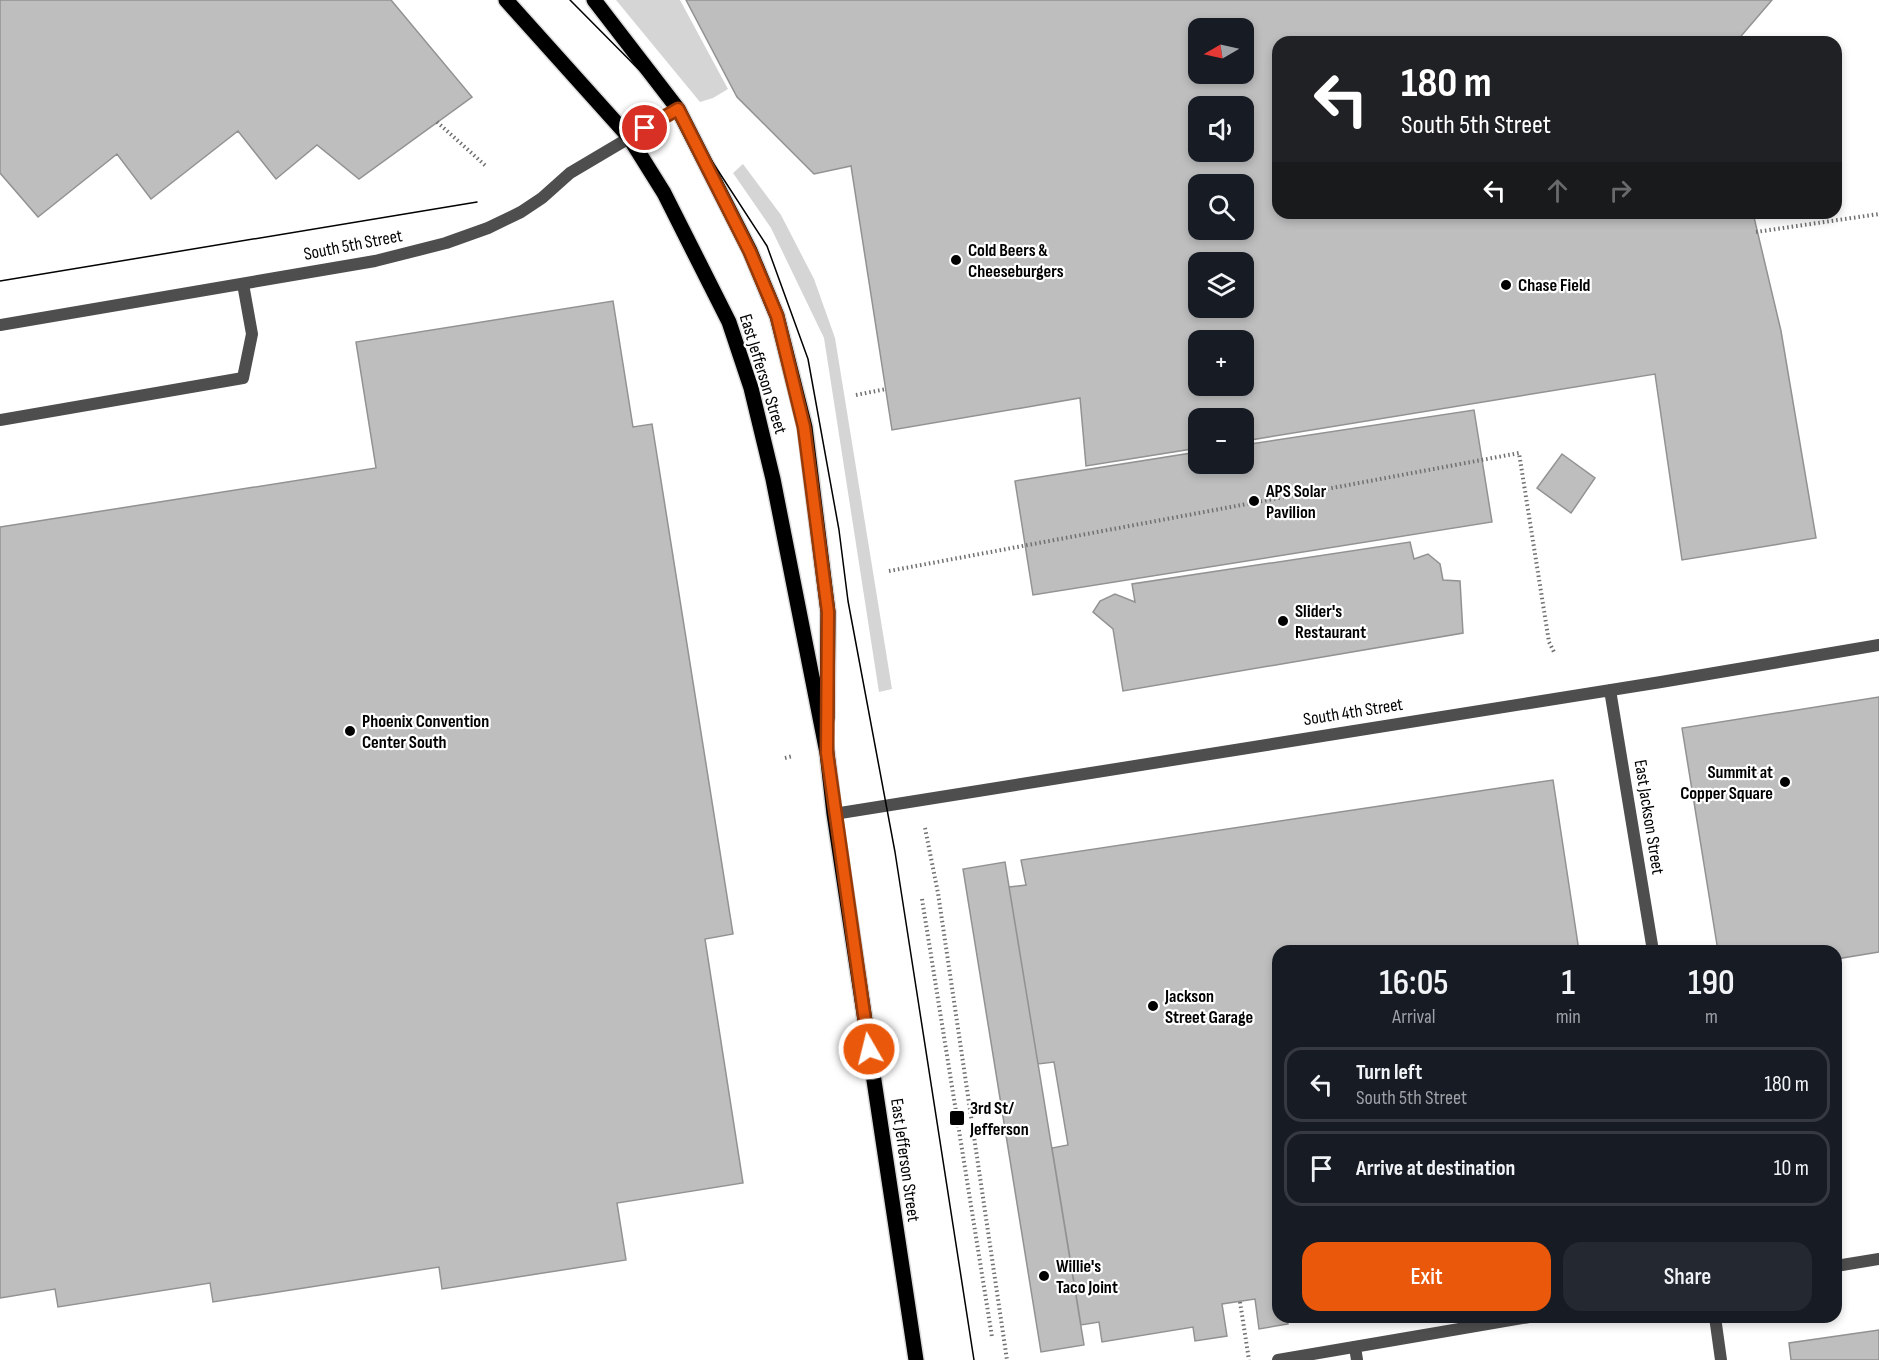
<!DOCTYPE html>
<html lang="en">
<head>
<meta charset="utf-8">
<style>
  :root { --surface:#171b24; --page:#242831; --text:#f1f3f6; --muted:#9ea1a6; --line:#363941; --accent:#ea580c }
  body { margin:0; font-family:"Sofia Sans Condensed",sans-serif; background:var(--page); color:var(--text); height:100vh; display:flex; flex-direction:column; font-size:22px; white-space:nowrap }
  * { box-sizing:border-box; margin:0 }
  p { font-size:20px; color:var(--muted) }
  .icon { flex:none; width:33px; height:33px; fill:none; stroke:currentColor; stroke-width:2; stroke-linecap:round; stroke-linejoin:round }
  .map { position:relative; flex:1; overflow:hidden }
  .drawer { position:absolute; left:1272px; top:945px; width:570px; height:378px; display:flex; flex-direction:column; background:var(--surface); border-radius:18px; box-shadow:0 3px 9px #0003 }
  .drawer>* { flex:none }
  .banner { position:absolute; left:1272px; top:36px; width:570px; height:183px; border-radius:18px; box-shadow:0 3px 9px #0003; background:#202124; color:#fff; overflow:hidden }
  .needle { width:39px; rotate:261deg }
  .fabs { position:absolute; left:1188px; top:18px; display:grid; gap:12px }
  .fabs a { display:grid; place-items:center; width:66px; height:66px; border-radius:12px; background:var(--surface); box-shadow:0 3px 9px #0003; font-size:30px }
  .pin { position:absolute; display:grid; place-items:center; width:51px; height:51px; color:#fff; margin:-26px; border:3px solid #fff; border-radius:50%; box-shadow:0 2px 6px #0007 }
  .me { position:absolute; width:66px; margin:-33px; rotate:352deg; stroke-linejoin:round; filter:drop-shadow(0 0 4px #0008) }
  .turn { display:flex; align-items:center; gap:21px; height:126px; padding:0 30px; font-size:27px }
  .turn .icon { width:78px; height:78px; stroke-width:2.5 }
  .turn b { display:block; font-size:42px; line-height:51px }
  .lanes { display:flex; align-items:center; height:57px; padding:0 30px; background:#0003; justify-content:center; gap:30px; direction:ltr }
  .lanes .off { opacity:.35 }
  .eta { display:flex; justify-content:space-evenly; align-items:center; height:102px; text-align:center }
  .eta b { font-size:36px; font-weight:600; line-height:42px }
  .button { display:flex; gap:12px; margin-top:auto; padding:12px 30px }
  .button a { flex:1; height:69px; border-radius:18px; background:var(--accent); color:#fff; font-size:24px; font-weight:600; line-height:69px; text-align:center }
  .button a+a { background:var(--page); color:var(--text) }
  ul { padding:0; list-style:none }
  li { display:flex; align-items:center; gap:18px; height:75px; margin:0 12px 9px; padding:0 18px; border:3px solid var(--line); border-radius:18px }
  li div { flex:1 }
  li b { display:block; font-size:22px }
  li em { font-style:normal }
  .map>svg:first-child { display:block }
</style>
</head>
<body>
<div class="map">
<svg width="1879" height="1360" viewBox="0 0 1879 1360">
  <rect width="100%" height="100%" fill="#fff"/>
  <path fill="#d5d5d5" d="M616,0H680L728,89L713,98L700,102Z
    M743,164L781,215L814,279L835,338L892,689L879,692L824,338L771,228L733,173Z"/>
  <path fill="#bebebe" stroke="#929292" stroke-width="1.5" fill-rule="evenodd" d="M0,0H391L472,97L359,179L317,145L276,179L238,131L151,199L117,154L38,217L0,173Z
    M686,0H1772L1736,42H1278V213H1753L1781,331L1816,538L1682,560L1655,374L1244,441V418H1198V448L1086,466L1080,398L892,430L851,166L814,174L737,97ZM1198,28H1244V74H1198ZM1198,106H1244V152H1198ZM1198,184H1244V230H1198ZM1198,262H1244V308H1198ZM1198,340H1244V386H1198Z
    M613,301L633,427L652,424L733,934L705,939L743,1183L617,1203L626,1260L442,1289L439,1267L213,1302L210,1283L58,1307L55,1289L0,1298V527L376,468L356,342Z
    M1474,410L1492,522L1033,595L1015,481L1198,452V464H1244V445Z
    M1562,454L1595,478L1571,513L1537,488Z
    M1410,542L1414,559L1428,554L1440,564L1443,580L1460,581L1463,633L1123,691L1113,629L1093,612L1100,601L1115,594L1135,602L1132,584Z
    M1879,697V952L1836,959V951H1718L1682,728Z
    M1553,780L1579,951H1278V1317H1287L1288,1324L1259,1329L1255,1299L1222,1304L1227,1336L1195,1341L1193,1327L1102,1342L1099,1322L1081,1325L1052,1148L1068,1145L1054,1062L1038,1064L1009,887L1026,885L1021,860Z
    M1005,862L1084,1345L1041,1352L963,869Z
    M1879,1330V1360H1791L1789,1343Z"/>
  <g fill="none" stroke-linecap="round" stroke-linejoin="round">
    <defs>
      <path id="primary" d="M506,0L629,137L664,193L729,322L751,388L773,479L827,753L834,814L916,1360
        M594,0L678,109L750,251L777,316L805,427L828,612L827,718"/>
    </defs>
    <use href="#primary" stroke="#dbdbdb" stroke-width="18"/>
    <path stroke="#707070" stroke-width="4" stroke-dasharray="1.5 3" stroke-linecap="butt" d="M437,122L487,167
      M1756,232L1879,214
      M856,395L886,389
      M889,571L1519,453L1549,642L1554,652
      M785,758L793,756
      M925,828L938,893L1007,1360
      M922,899L992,1337
      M1240,1302L1249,1360"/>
    <path stroke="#4e4e4e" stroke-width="12" d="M0,420L243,378L252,334L243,284
      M1355,1347L1357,1360"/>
    <path stroke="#4e4e4e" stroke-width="12" d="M0,325L375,261L446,243L488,228L521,212L542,198L570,173L678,109
      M1610,690L1653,951
      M834,814L1661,682L1879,645
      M1836,1266L1879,1259
      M1715,1317L1721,1360
      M1278,1360L1529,1317"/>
    <use href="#primary" stroke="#000" stroke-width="15"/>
    <path stroke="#000" stroke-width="1.5" d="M570,0L678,109L767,246L808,359L839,530L848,601L895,852L974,1360
      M0,281L477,202"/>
  </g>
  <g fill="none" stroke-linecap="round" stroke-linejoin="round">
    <defs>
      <path id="route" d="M645,128L678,109L750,252L777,316L804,427L828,612L827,753L869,1049"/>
    </defs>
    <use href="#route" stroke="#983908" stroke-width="15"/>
    <use href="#route" stroke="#ea580c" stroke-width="10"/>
  </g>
  <g fill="#000" stroke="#fff" stroke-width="2">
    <circle cx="956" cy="260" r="6"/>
    <circle cx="1506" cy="285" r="6"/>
    <circle cx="1254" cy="501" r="6"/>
    <circle cx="1283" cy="621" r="6"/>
    <circle cx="350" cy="731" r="6"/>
    <circle cx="1785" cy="782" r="6"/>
    <circle cx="1153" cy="1006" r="6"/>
    <rect x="949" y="1110" width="16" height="16" rx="3"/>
    <circle cx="1044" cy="1276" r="6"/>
  </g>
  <g text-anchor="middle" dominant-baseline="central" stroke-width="4.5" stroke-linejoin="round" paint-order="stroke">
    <g font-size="18" fill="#000" stroke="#fff">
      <text transform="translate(353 245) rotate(-11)">South 5th Street</text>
      <text transform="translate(763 374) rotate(73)">East Jefferson Street</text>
      <text transform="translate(1353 712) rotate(-9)">South 4th Street</text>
      <text transform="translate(1649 817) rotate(81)">East Jackson Street</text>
      <text transform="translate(905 1160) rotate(82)">East Jefferson Street</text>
    </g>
    <g font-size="18" font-weight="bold" fill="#000" stroke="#fff" text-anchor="start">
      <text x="968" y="250">Cold Beers &amp;<tspan x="968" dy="21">Cheeseburgers</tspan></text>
      <text x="1518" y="285">Chase Field</text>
      <text x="1266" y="491">APS Solar<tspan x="1266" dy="21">Pavilion</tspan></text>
      <text x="1295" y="611">Slider's<tspan x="1295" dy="21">Restaurant</tspan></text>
      <text x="362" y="721">Phoenix Convention<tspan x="362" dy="21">Center South</tspan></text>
      <text x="1773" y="772" text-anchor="end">Summit at<tspan x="1773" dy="21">Copper Square</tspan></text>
      <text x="1165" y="996">Jackson<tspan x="1165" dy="21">Street Garage</tspan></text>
      <text x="970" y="1108">3rd St/<tspan x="970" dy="21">Jefferson</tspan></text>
      <text x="1056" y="1266">Willie's<tspan x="1056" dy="21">Taco Joint</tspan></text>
    </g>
  </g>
</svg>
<div class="fabs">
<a><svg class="needle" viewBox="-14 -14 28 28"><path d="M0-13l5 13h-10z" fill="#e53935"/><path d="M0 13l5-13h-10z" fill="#9ea1a6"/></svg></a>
<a><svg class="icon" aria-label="sound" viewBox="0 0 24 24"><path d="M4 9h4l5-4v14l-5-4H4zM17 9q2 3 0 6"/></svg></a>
<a><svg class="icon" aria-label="search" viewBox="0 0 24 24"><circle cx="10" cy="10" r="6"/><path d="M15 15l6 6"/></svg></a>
<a><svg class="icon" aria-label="layers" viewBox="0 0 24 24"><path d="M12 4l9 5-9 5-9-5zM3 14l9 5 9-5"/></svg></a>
<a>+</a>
<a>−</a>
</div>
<div class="pin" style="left:645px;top:128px;background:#d93025"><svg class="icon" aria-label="arrive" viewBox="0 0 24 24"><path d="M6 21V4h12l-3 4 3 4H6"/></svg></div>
<svg class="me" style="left:869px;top:1049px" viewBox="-20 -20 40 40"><circle r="17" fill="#ea580c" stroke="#fff" stroke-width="3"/><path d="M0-11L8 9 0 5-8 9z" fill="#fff"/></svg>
<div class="banner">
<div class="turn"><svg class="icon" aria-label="left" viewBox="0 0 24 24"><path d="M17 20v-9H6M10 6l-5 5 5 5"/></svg><div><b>180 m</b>South 5th Street</div></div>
<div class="lanes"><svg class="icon" aria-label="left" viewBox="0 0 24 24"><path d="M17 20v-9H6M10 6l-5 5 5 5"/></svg><svg class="icon off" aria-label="ahead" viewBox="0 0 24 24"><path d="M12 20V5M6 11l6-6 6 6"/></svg><svg class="icon off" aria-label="right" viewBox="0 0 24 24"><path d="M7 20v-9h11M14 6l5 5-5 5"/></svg></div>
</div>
<section class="drawer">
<div class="eta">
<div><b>16:05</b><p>Arrival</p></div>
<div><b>1</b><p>min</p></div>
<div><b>190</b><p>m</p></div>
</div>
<ul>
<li><svg class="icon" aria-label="left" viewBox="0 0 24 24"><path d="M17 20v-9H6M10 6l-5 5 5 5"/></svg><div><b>Turn left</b><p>South 5th Street</p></div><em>180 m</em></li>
<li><svg class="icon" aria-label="arrive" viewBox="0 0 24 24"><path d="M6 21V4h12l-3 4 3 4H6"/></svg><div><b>Arrive at destination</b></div><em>10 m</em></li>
</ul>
<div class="button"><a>Exit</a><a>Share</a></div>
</section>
</div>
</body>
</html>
